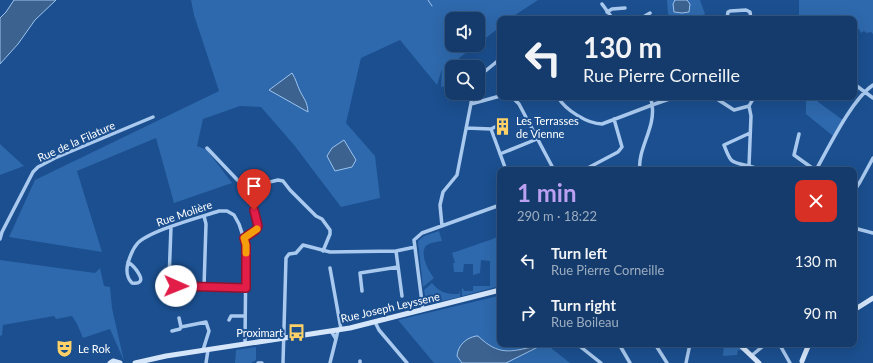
<!DOCTYPE html>
<html lang="en">
<head>
<meta charset="utf-8">
<style>
  :root { --surface:#143b6b; --page:#214673; --text:#f1f3f6; --muted:#9dadc1; --line:#33557e; --accent:#bca0f2 }
  body { margin:0; font-family:Lato,sans-serif; background:var(--page); color:var(--text); height:100vh; display:flex; flex-direction:column; font-size:15px; white-space:nowrap }
  * { box-sizing:border-box; margin:0 }
  p { font-size:13px; color:var(--muted) }
  .icon { flex:none; width:22px; height:22px; fill:none; stroke:currentColor; stroke-width:2; stroke-linecap:round; stroke-linejoin:round }
  .map { position:relative; flex:1; overflow:hidden }
  .panel { position:absolute; left:497px; top:167px; width:360px; height:180px; display:flex; flex-direction:column; background:var(--surface); border-radius:8px; box-shadow:0 4px 16px #0002,0 0 0 1px var(--line) }
  .panel>* { flex:none }
  .guide { position:absolute; left:497px; top:16px; width:360px; height:84px; border-radius:8px; box-shadow:0 4px 16px #0002,0 0 0 1px var(--line); background:#143b6b; color:var(--text); overflow:hidden }
  .fabs { position:absolute; left:445px; top:12px; display:grid; gap:8px }
  .fabs a { display:grid; place-items:center; width:40px; height:40px; border-radius:8px; background:var(--surface); box-shadow:0 4px 16px #0002,0 0 0 1px var(--line); font-size:20px }
  .pin { position:absolute; display:grid; place-items:center; width:34px; height:34px; color:#fff; margin:-41px -17px; border-radius:50% 50% 50% 0; rotate:-45deg; box-shadow:0 0 4px #0007 }
  .pin .icon { rotate:45deg }
  .me { position:absolute; width:44px; margin:-22px; rotate:91deg; stroke-linejoin:round; filter:drop-shadow(0 0 3px #0008) }
  .turn { display:flex; align-items:center; gap:14px; height:84px; padding:0 20px; font-size:18px }
  .turn .icon { width:52px; height:52px; stroke-width:2.5 }
  .turn b { display:block; font-size:28px; line-height:34px }
  .round { display:grid; place-items:center; flex:none; width:42px; height:42px; border-radius:8px; background:var(--page) }
  .summary { display:flex; align-items:center; justify-content:space-between; height:68px; padding:0 20px }
  h1 { font-size:24px; font-weight:700; line-height:30px; color:var(--accent) }
  ul { padding:0; list-style:none }
  li { display:flex; align-items:center; gap:12px; height:52px; padding:0 20px }
  li div { flex:1 }
  li b { display:block; font-size:15px }
  li em { font-style:normal }
  .map>svg:first-child { display:block }
</style>
</head>
<body>
<div class="map">
<svg width="873" height="363" viewBox="0 0 873 363">
  <rect width="100%" height="100%" fill="#1b4f8f"/>
  <path fill="#2e69ad" d="M191,0H538L509,19H500V27L478,44V19H452V45H476L459,58L466,67H462L457,61L447,76L446,86L451,92L447,104L450,92L445,86L441,87L442,69L437,85L400,40L361,58L346,123L375,156L380,198L341,207L294,145L261,107L240,106L203,119L197,146L207,150L232,183L174,203L156,138L77,171L102,252L9,237L35,180L219,91L194,15Z
    M667,0H700L705,14L702,16L674,19L668,14Z
    M799,0H873V34L871,32L867,33L864,31L861,33L859,29H854V19H799Z
    M806,97H820L818,102L843,120L833,136L806,114Z
    M0,144L24,166L0,175Z
    M439,231L442,241C438,242 433,242 429,244C417,249 428,271 434,278L423,287L418,241L424,236Z
    M500,236V286L462,296V289L463,288L464,291H473V286H490V261L481,260L480,273L473,275V264H464L463,272H454L453,263H455L452,253L490,240Z
    M0,260L95,273L100,268L104,286L110,287L112,308L124,361L110,329L83,338L77,324L72,316L56,319L54,316L3,325L2,335L0,336Z
    M432,283C439,292 446,294 457,294H459L460,290V297L428,304L426,302L424,290Z
    M498,296L500,299V344H546L570,363H434L398,320Z
    M724,344H735L743,351L738,350L737,355L723,356Z
    M256,347V360L251,363H235L236,350Z"/>
  <path fill="#3c6290" stroke="#9cc4f0" d="M14,0H56L35,20L18,44L0,64V18L6,12Z
    M675,0H687L690,4L689,12L682,13L674,12L673,4Z
    M292,73C296,79 297,85 300,91C305,101 307,101 308,112L269,90Z
    M344,140L356,160L352,167L335,171L327,156L332,148Z
    M476,336H478C499,356 510,352 536,346L538,347L506,363H462L457,356C458,345 466,338 476,336Z"/>
  <g fill="none" stroke-linecap="round" stroke-linejoin="round">
    <path stroke="#9cc4f0" stroke-width="1" d="M428,0L432,6"/>
    <path stroke="#a9c9ee" stroke-width="3.5" d="M602,4L613,19
      M607,12L612,9L625,8
      M640,19L650,13
      M727,19L728,12L730,11L746,10L750,12L751,19
      M478,77L500,59
      M854,84L873,98
      M512,97L519,104L554,170
      M558,97C565,110 588,124 602,124L652,105L651,99L648,97
      M757,97L753,99L749,106L751,116L749,166L762,170
      M791,97V98
      M717,99L734,110L749,106
      M471,104L500,96
      M466,128L491,129L501,124
      M491,129L506,170
      M799,134L794,155L815,170
      M207,148L245,188L251,202L258,226L256,230L244,238
      M500,154L537,139
      M749,166C730,162 731,163 724,145L750,133
      M584,170L618,152L622,147L614,119
      M640,170C637,150 656,127 652,105L675,97
      M816,170C829,147 852,99 873,85
      M245,188L278,180L283,181L290,190L316,216L322,219L330,230V234L323,251
      M854,191L860,182L873,158
      M442,226L440,205L443,192L457,175L473,93
      M171,227L169,280L172,285L245,288
      M854,228L873,233
      M0,239L2,232L33,172L38,167L55,158L153,117
      M396,251L402,296
      M128,262C134,266 151,285 132,283C127,278 126,270 128,263C130,256 132,250 137,244C148,231 201,217 219,211H227L234,215L239,224L246,245L245,344
      M330,268L341,329
      M204,287L206,224L204,216
      M362,291L360,273L398,267
      M423,310L414,240L422,233L500,205
      M179,318L181,327L206,322L209,331L203,350
      M229,320L231,316H245
      M375,322L379,330L407,363
      M172,331L180,329L181,327
      M331,331L336,339L338,330
      M577,344L601,363
      M619,344L630,363
      M655,344L667,363
      M777,344L781,347L790,363
      M751,356L762,347L763,344
      M360,361V363
      M206,363L208,350
      M258,363H262
      M283,363L286,258L289,254L296,253L303,245L330,252L396,251L415,247
      M330,363L336,339
      M686,363L690,344"/>
    <path stroke="#d6e6fa" stroke-width="5" d="M854,310L873,298
      M739,344L759,363
      M802,361L809,344
      M110,363L113,361L120,363
      M135,363L166,356L350,328L500,290"/>
  </g>
  <g fill="none" stroke-linecap="round" stroke-linejoin="round">
    <defs>
      <path id="route" d="M176,286L246,288V245L244,238L256,230L258,226L254,210"/>
    </defs>
    <use href="#route" stroke="#92132f" stroke-width="10"/>
    <use href="#route" stroke="#e11d48" stroke-width="7"/>
    <path stroke="#f59e0b" stroke-width="7" d="M246,253V245L244,238L257,229"/>
  </g>
  <defs>
    <symbol id="building-bare" viewBox="-9 -9 18 18"><path d="M-4-6H4V6H1V3H-1V6H-4ZM-2.5-4.3h1.7v1.8h-1.7ZM.8-4.3h1.7v1.8H.8ZM-2.5-1h1.7V.8h-1.7ZM.8-1h1.7V.8H.8Z" fill="#ffd166" stroke="#1b4f8f" stroke-width="2.5" paint-order="stroke"/></symbol>
    <symbol id="bus-bare" viewBox="-9 -9 18 18"><path d="M-5-6H5V4H4V6H2V4H-2V6H-4V4H-5ZM-3.5-4V0h7V-4ZM-3.5 1.2v1.5H-2V1.2ZM2 1.2v1.5H3.5V1.2Z" fill="#ffd166" stroke="#1b4f8f" stroke-width="2.5" paint-order="stroke"/></symbol>
    <symbol id="theatre-bare" viewBox="-9 -9 18 18"><path d="M-5-5.5Q0-4 5-5.5V0Q5 5 0 6Q-5 5-5 0ZM-3.3-2.5H-1v1.5H-3.3ZM1-2.5H3.3v1.5H1ZM-2.8 1Q0 5.5 2.8 1Z" fill="#ffd166" stroke="#1b4f8f" stroke-width="2.5" paint-order="stroke"/></symbol>
  </defs>
  <g fill-rule="evenodd">
    <use href="#building-bare" x="490" y="114" width="25" height="25"/>
    <use href="#bus-bare" x="284" y="320" width="25" height="25"/>
    <use href="#theatre-bare" x="52" y="336" width="25" height="25"/>
  </g>
  <g text-anchor="middle" dominant-baseline="central" stroke-width="4" stroke-linejoin="round" paint-order="stroke">
    <g font-size="11" fill="#fff" stroke="#1b4f8f" text-anchor="start">
      <text x="516" y="120">Les Terrasses<tspan x="516" dy="13">de Vienne</tspan></text>
      <text x="283" y="332" text-anchor="end">Proximart</text>
      <text x="78" y="348">Le Rok</text>
    </g>
    <g font-size="11" fill="#fff" stroke="#1b4f8f">
      <text transform="translate(76 141) rotate(-24)">Rue de la Filature</text>
      <text transform="translate(184 213) rotate(-19)">Rue Molière</text>
      <text transform="translate(390 307) rotate(-13)">Rue Joseph Leyssene</text>
    </g>
  </g>
</svg>
<div class="fabs">
<a><svg class="icon" aria-label="sound" viewBox="0 0 24 24"><path d="M4 9h4l5-4v14l-5-4H4zM17 9q2 3 0 6"/></svg></a>
<a><svg class="icon" aria-label="search" viewBox="0 0 24 24"><circle cx="10" cy="10" r="6"/><path d="M15 15l6 6"/></svg></a>
</div>
<div class="pin" style="left:254px;top:210px;background:#d93025"><svg class="icon" aria-label="arrive" viewBox="0 0 24 24"><path d="M6 21V4h12l-3 4 3 4H6"/></svg></div>
<svg class="me" style="left:176px;top:286px" viewBox="-20 -20 40 40"><circle r="19" fill="#fff"/><path d="M0-13L10 11 0 6-10 11z" fill="#e11d48"/></svg>
<div class="guide">
<div class="turn"><svg class="icon" aria-label="left" viewBox="0 0 24 24"><path d="M17 20v-9H6M10 6l-5 5 5 5"/></svg><div><b>130 m</b>Rue Pierre Corneille</div></div>
</div>
<section class="panel">
<div class="summary"><div><h1>1 min</h1><p>290 m · 18:22</p></div><a class="round" style="background:#d93025;color:#fff"><svg class="icon" aria-label="close" viewBox="0 0 24 24"><path d="M6 6l12 12M18 6L6 18"/></svg></a></div>
<ul>
<li><svg class="icon" aria-label="left" viewBox="0 0 24 24"><path d="M17 20v-9H6M10 6l-5 5 5 5"/></svg><div><b>Turn left</b><p>Rue Pierre Corneille</p></div><em>130 m</em></li>
<li><svg class="icon" aria-label="right" viewBox="0 0 24 24"><path d="M7 20v-9h11M14 6l5 5-5 5"/></svg><div><b>Turn right</b><p>Rue Boileau</p></div><em>90 m</em></li>
</ul>
</section>
</div>
</body>
</html>
